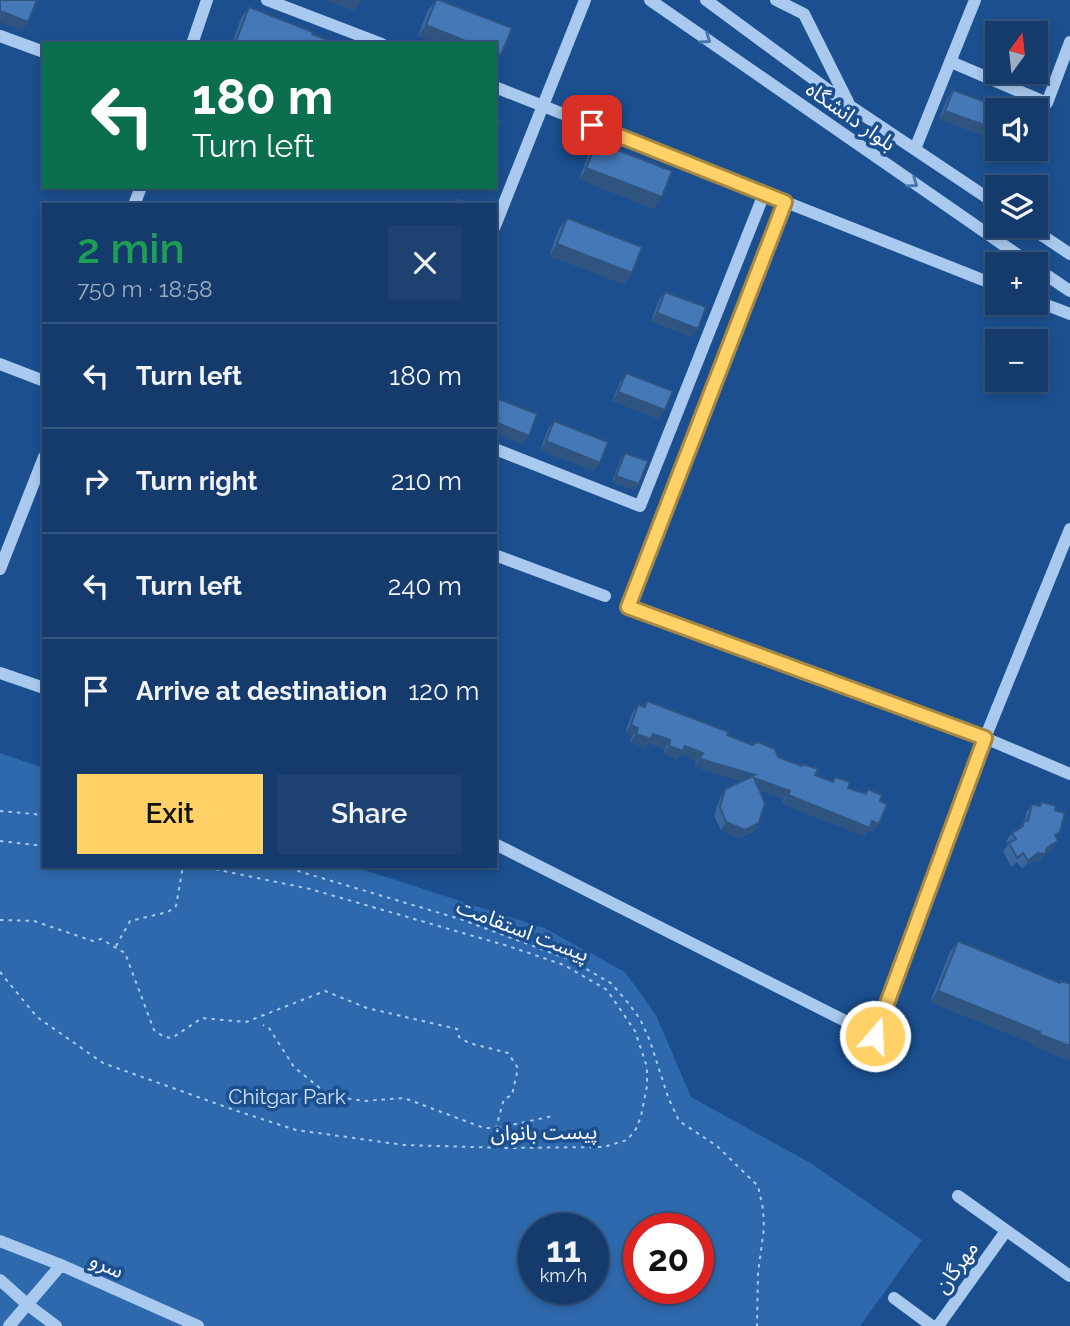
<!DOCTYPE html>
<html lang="en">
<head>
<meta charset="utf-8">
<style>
  :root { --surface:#143b6b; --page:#1d4271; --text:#f1f3f6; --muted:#9dadc1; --line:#33557e; --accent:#ffd166 }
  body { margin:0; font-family:Raleway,"Noto Sans Arabic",sans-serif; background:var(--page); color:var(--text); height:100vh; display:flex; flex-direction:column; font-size:26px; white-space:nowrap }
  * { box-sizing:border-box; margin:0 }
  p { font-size:23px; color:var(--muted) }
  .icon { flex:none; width:38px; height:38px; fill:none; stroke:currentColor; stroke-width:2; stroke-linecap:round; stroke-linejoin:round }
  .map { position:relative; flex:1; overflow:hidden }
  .drawer { position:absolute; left:42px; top:203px; width:455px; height:665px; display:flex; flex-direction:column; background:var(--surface); border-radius:0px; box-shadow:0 4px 10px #0003,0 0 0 2px var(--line) }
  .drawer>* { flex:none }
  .guide { position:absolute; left:42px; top:42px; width:455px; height:147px; border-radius:0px; box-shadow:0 4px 10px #0003,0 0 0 2px var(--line); background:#0b6e4f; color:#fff; overflow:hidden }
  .needle { width:46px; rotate:15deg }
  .fabs { position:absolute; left:985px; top:21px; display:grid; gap:14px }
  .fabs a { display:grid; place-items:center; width:63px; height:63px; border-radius:0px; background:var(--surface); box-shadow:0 4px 10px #0003,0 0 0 2px var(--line); font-size:35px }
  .speed { position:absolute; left:518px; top:1213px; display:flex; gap:14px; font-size:35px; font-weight:700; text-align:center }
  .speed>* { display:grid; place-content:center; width:91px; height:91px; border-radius:50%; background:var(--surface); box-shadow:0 4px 10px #0003,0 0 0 2px var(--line); line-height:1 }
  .speed small { font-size:18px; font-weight:400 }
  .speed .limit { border:10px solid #d22; background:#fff; color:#111 }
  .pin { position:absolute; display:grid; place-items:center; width:60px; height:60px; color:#fff; margin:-30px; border-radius:14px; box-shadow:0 4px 10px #0006 }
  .me { position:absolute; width:77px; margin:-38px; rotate:19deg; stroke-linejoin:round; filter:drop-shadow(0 0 5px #0008) }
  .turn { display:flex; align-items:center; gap:24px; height:147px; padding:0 35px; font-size:32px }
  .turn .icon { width:91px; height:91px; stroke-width:2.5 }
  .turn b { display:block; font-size:49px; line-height:60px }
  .round { display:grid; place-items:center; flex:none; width:74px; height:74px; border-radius:0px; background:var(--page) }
  .summary { display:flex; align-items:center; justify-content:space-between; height:119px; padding:0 35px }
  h1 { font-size:42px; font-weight:600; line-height:52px; color:#1e9e55 }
  .button { display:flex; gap:14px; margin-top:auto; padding:14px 35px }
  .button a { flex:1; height:80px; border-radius:0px; background:var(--accent); color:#111; font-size:28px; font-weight:600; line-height:80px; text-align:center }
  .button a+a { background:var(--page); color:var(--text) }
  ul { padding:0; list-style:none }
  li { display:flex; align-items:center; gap:21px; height:105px; padding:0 35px; border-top:2px solid var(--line) }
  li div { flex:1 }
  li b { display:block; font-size:26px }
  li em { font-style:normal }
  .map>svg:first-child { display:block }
</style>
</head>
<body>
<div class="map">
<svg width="1070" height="1326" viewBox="0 0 1070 1326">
  <rect width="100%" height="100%" fill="#1b4f8f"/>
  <path fill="#2e69ad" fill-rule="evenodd" d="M0,753L44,768V866H352L544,928L625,972L656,1015L691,1097L812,1164L922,1240L860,1326H0ZM534,1228H593V1288H534ZM639,1228H698V1288H639Z"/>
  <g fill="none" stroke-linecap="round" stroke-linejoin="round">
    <path stroke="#a9c9ee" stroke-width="2" stroke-dasharray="3.5 5" stroke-linecap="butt" d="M0,811L44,815
      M0,841L44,846
      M281,866L460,919L571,960L612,984L629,1004L640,1019L650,1041L668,1097L679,1121L717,1146L758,1186L763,1209L764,1228L758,1273L757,1326
      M0,920L34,921L93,941L101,939L125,953L154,1030L164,1037L172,1038L202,1018L246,1022L325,991L367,1008L457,1029L459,1037L469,1043L508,1053L518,1068L512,1095L504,1099L496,1128H484L404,1098L365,1101L336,1097L321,1089L294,1067L269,1028L263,1025
      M116,946L130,921L168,912L176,906L183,866
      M0,972L37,1017L103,1063L237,1111L296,1130L404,1145L504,1148L604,1147L627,1140L636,1129L641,1116L647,1086V1067L635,1031L607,990L564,965L508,946L310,889L200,866
      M497,1128L553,1116"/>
    <path stroke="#a9c9ee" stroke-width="12" d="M267,0L382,44
      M650,0L1031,264
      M706,0L850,106L998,205
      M776,0L804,14L848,102
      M0,36L44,52
      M192,44L207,0
      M951,62L1047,103L1070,42
      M495,87L998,286
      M915,149L975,0
      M784,202L628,606L985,738L1070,774
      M134,205L141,187
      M495,226L585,0
      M1028,226L1070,254
      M1036,268L1070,291
      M1036,301L1070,314
      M0,364L44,381
      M495,449L640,506L764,194
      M495,555L605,596
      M0,569L44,457
      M0,673L44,688
      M495,844L875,1036L985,738L1070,529
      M958,1196L1070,1276
      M0,1241L61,1265L198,1326
      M0,1280L28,1305L56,1326
      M894,1298L932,1326
      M9,1326L61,1265
      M938,1326L1006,1231"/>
  </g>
  <path fill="#3a679d" d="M436,0H439L512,28L501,55L495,63V44H437L418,36L428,10Z
    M249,7L312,34L338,44H232L241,18Z
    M953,90L995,140L939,119L947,99Z
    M597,142L654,209L579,179L589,153Z
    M567,218L632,273L624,284L549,256L559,229Z
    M665,292L698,329L692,337L651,321L659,300Z
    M626,373L659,419L612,401L620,382Z
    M554,421L594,471L540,450L548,429Z
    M625,453L635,490L612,482L621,458Z
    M647,701L778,757L832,782L835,777L848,788L864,794L868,789L880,801L879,824L873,832L868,830L864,836L782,804L784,799L760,790L759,823L753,832L739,838L721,830L714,816L720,798L725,789L742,781L694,767L697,761L681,755L677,760L663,754L665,749L648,743L645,748L630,742L632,736L625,733L632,713L638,705L643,707Z
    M1042,802L1055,810L1056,838L1058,841L1052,850L1045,854L1039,862H1032L1022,869L1017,862L1011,867L1003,851L1008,844L1006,841L1012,833L1018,829L1025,820L1026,813L1032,804L1040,806Z
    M958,941L1070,1061L1031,1045L1032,1043L930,1002L950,952Z"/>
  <path fill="#305480" d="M326,0H362L354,11Z
    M0,11L28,22L22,31L0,22Z
    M426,25L473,44H437L418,36Z
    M495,52L501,55L495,63Z
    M945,111L998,130V136L995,140L939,119Z
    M586,168L662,197L654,209L579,179Z
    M557,244L632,273L624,284L549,256Z
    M657,313L698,329L692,337L651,321Z
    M618,392L665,410L659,419L612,401Z
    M495,422L529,436L523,444L495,433Z
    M546,441L600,463L594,471L540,450Z
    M616,476L639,484L635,490L612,482Z
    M631,725L638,728L632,736L625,733Z
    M636,734H653L670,740L665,749L648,743L645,748L630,742Z
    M669,746H685L703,753L697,761L681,755L677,760L663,754Z
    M700,759L755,775L749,783L694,767Z
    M754,778L790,791L784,799L748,786Z
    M788,795L872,821L879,824L873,832L868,830L864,836L782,804Z
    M726,822L759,823L753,832L739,838L721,830Z
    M1058,841L1052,850L1045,854L1039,862H1032L1022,869L1028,861Z
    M938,991L1040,1032L1032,1043L930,1002Z
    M1039,1034L1070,1046V1061L1031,1045Z"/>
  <path fill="#4478b7" stroke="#305480" stroke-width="2" d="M0,0H37L28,22L0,11Z
    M436,0H439L512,28L501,55L495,52V44H473L426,25Z
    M249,7L313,32L312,34L338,44H235Z
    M953,90L1007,110H998V130L945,111Z
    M495,114L501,123L495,127Z
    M597,142L672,171L662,197L586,168Z
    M457,199L473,205H455Z
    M567,218L642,247L632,273L557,244Z
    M665,292L706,307L698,329L657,313Z
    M626,373L673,391L665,410L618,392Z
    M496,398L537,414L529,436L495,422Z
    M554,421L608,442L600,463L546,441Z
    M625,453L648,461L639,484L616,476Z
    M647,701L729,732L727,735L752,745L758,742L775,749L778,757L802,766L803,764L818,769L815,775L833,782L835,777L850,782L848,788L866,794L868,789L882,795L880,801L887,804L879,824L872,821L870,828L788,795L790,791L754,778L765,803L759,823L745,830L726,822L720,807L725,789L755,775L700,759L703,753L685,746L683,751L669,746L670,740L653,734L651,739L636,734L638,728L631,725L638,705L645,707Z
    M1042,802L1056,806L1055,810L1065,813L1060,832L1055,835L1058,841L1047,848L1045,854L1038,853L1028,861L1023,853L1017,858L1009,843L1016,839L1012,833L1023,826L1024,820L1028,821L1032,804L1040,806Z
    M958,941L1060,983L1061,981L1070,984V1046L1039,1034L1040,1032L938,991Z"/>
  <defs><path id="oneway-chevron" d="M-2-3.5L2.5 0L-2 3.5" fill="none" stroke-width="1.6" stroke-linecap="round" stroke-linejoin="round" transform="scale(1.75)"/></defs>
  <g stroke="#4674ac">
    <use href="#oneway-chevron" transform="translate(706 39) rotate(35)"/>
    <use href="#oneway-chevron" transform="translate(913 183) rotate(35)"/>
  </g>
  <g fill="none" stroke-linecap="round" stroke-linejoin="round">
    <defs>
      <path id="route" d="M592,125L785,202L628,607L985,738L875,1036"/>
    </defs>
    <use href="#route" stroke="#a68842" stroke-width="18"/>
    <use href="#route" stroke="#ffd166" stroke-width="12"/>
  </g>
  <g text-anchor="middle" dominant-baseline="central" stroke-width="7" stroke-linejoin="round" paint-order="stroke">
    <g font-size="21" fill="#fff" stroke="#1b4f8f">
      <text transform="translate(851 116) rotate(35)">بلوار دانشگاه</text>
      <text transform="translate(523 930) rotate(21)">پیست استقامت</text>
      <text transform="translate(544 1132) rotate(-1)">پیست بانوان</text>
      <text transform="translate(107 1265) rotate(24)">سرو</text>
      <text transform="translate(956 1267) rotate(-54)">مهرگان</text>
    </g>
    <g font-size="21" fill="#cfe3fa" stroke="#1b4f8f">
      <text x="287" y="1096">Chitgar Park</text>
    </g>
  </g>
</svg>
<div class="fabs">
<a><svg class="needle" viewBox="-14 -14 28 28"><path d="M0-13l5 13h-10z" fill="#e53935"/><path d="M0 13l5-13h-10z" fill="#9dadc1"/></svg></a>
<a><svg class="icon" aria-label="sound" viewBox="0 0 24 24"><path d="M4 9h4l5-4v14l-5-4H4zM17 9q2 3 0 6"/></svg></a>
<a><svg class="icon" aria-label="layers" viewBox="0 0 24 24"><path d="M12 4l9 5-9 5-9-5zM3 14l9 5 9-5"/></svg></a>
<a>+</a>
<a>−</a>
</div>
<div class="speed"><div>11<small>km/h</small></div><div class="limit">20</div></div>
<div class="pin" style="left:592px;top:125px;background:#d93025"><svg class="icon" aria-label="arrive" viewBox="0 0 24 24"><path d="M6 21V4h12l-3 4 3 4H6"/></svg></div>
<svg class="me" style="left:875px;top:1036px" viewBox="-20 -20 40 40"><circle r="17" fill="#ffd166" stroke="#fff" stroke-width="3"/><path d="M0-11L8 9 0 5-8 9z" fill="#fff"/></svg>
<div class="guide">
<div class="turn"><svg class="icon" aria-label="left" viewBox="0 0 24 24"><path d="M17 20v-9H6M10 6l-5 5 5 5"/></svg><div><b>180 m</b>Turn left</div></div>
</div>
<section class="drawer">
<div class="summary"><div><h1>2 min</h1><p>750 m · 18:58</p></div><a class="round"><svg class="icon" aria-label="close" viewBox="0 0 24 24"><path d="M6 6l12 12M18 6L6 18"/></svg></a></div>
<ul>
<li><svg class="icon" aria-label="left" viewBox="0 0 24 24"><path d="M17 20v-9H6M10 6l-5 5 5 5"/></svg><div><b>Turn left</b></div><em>180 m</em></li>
<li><svg class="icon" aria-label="right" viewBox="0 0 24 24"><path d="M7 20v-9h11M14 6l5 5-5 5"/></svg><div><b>Turn right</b></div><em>210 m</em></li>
<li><svg class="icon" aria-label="left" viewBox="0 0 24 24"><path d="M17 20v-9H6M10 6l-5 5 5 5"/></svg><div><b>Turn left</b></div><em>240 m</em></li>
<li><svg class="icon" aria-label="arrive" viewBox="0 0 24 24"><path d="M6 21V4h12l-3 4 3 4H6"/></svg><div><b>Arrive at destination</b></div><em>120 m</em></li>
</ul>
<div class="button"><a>Exit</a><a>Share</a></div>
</section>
</div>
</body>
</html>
